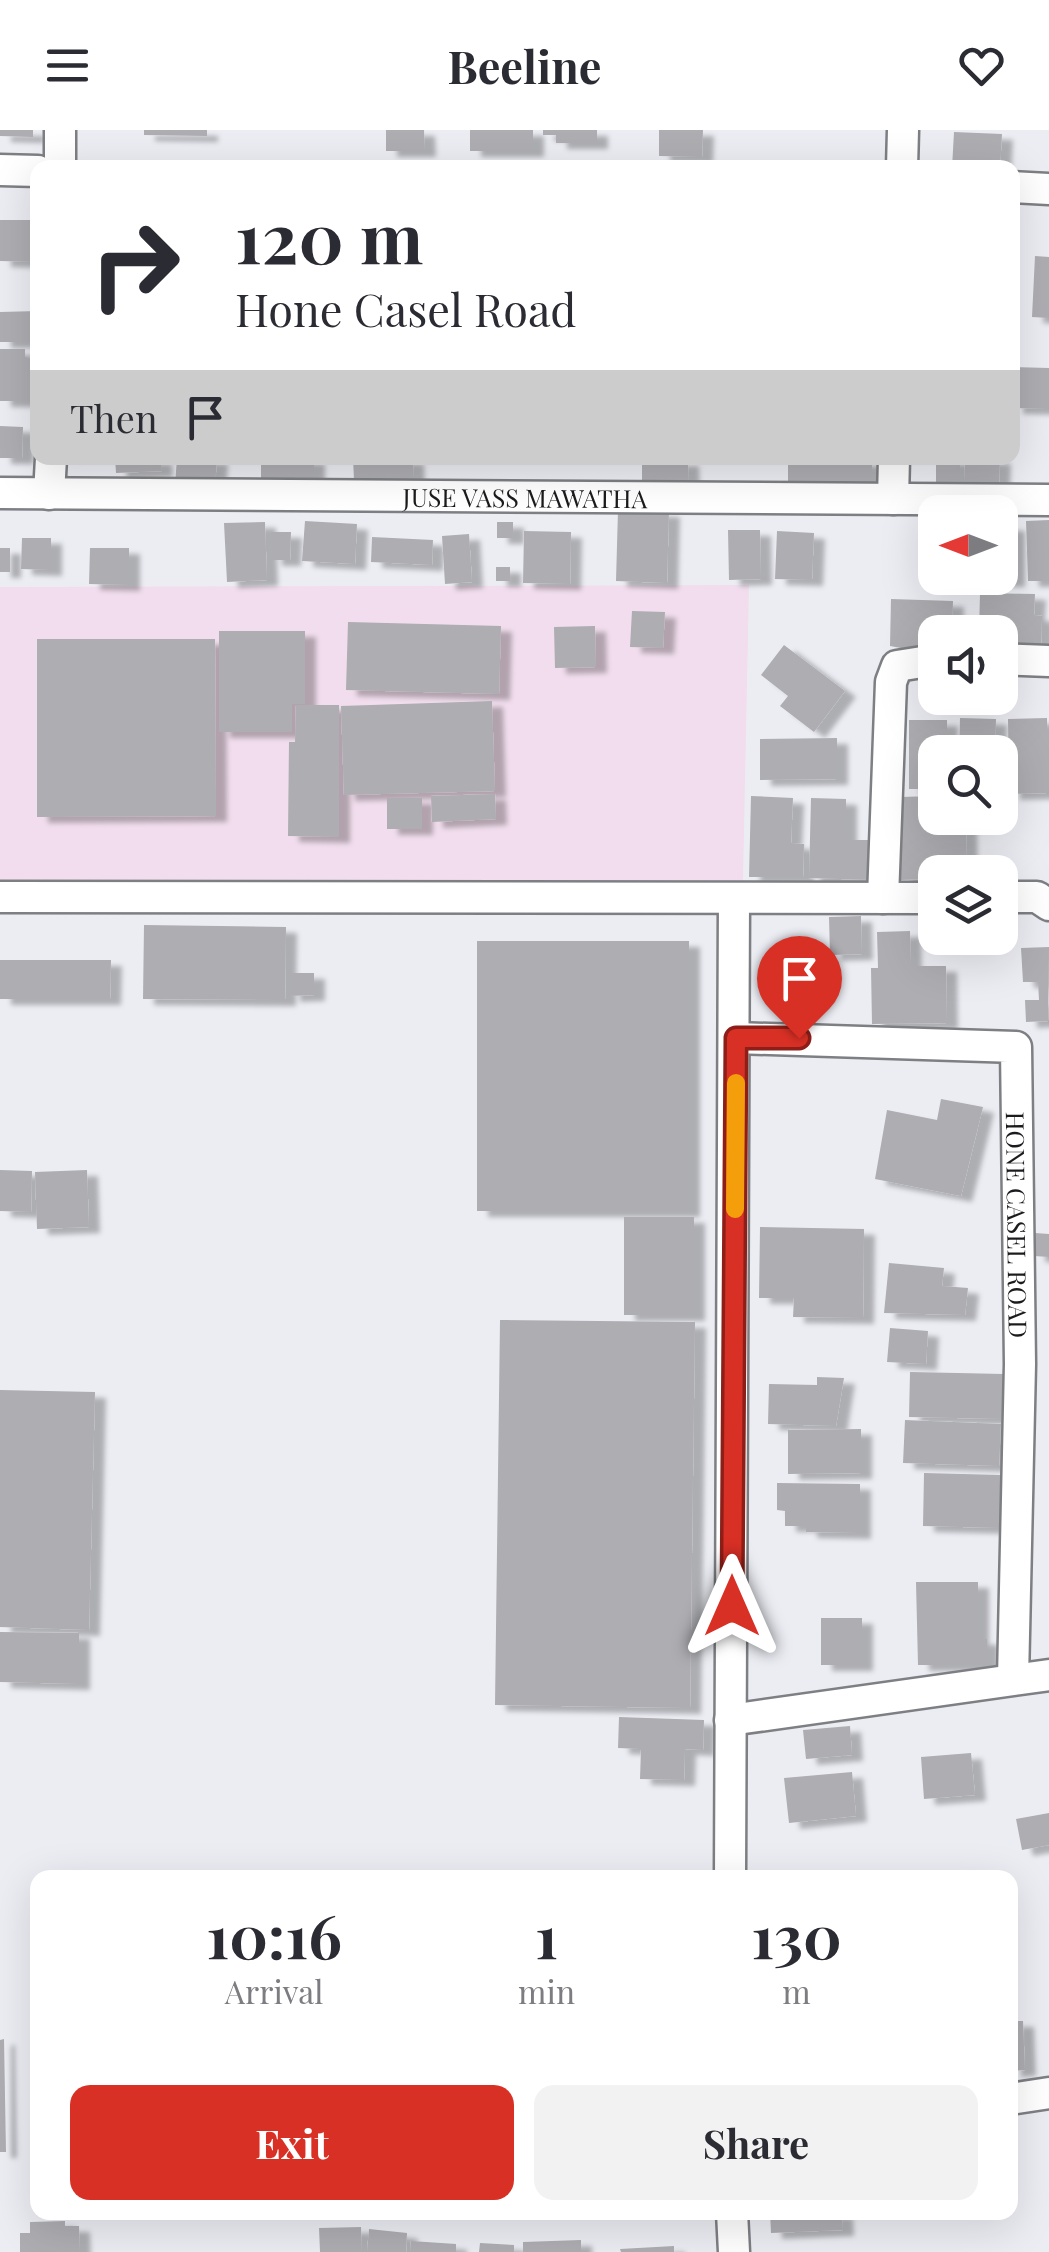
<!DOCTYPE html>
<html lang="en">
<head>
<meta charset="utf-8">
<style>
  :root { --surface:#fff; --page:#f2f2f3; --text:#2b2b33; --muted:#7c7c81; --accent:#d93025 }
  body { margin:0; font-family:"Playfair Display",serif; background:var(--page); color:var(--text); height:100vh; display:flex; flex-direction:column; font-size:38px; white-space:nowrap }
  * { box-sizing:border-box; margin:0 }
  p { font-size:32px; color:var(--muted) }
  .icon { flex:none; width:55px; height:55px; fill:none; stroke:currentColor; stroke-width:2; stroke-linecap:round; stroke-linejoin:round }
  .map { position:relative; flex:1; overflow:hidden }
  .drawer { position:absolute; left:30px; top:1740px; width:988px; height:350px; display:flex; flex-direction:column; background:var(--surface); border-radius:20px; box-shadow:0 10px 40px #0002 }
  .drawer>* { flex:none }
  .hud { position:absolute; left:30px; top:30px; width:990px; height:305px; border-radius:20px; box-shadow:0 10px 40px #0002; background:#fff; color:var(--text); overflow:hidden }
  .needle { width:65px; rotate:270deg }
  .buttons { position:absolute; left:918px; top:365px; display:grid; gap:20px }
  .buttons a { display:grid; place-items:center; width:100px; height:100px; border-radius:20px; background:var(--surface); box-shadow:0 10px 40px #0002; font-size:50px }
  .pin { position:absolute; display:grid; place-items:center; width:85px; height:85px; color:#fff; margin:-102px -42px; border-radius:50% 50% 50% 0; rotate:-45deg; box-shadow:0 0 10px #0007 }
  .pin .icon { rotate:45deg }
  .me { position:absolute; width:110px; margin:-55px; rotate:0deg; stroke-linejoin:round; filter:drop-shadow(0 0 8px #0008) }
  .turn { display:flex; align-items:center; gap:35px; height:210px; padding:0 40px; font-size:45px }
  .turn .icon { width:130px; height:130px; stroke-width:2.5 }
  .turn b { display:block; font-size:70px; line-height:85px }
  .then { display:flex; align-items:center; height:95px; padding:0 40px; background:#0003; gap:20px; font-size:38px }
  .eta { display:flex; justify-content:space-evenly; align-items:center; height:170px; text-align:center }
  .eta b { font-size:60px; font-weight:700; line-height:70px }
  .primary-button { display:flex; gap:20px; margin-top:auto; padding:20px 40px }
  .primary-button a { flex:1; height:115px; border-radius:20px; background:var(--accent); color:#fff; font-size:40px; font-weight:700; line-height:115px; text-align:center }
  .primary-button a+a { background:var(--page); color:var(--text) }
  header { display:flex; justify-content:space-between; align-items:center; height:130px; padding:0 40px; background:var(--surface); font-size:45px; font-weight:700 }
  .map>svg:first-child { display:block }
</style>
</head>
<body>
<header><svg class="icon" aria-label="menu" viewBox="0 0 24 24"><path d="M4 6h16M4 12h16M4 18h16"/></svg>Beeline<svg class="icon" aria-label="heart" viewBox="0 0 24 24"><path d="M12 20l-8-8c-3-5 5-10 8-4 3-6 11-1 8 4z"/></svg></header>
<div class="map">
<svg width="1049" height="2122" viewBox="0 0 1049 2122">
  <defs>
    <filter id="shadow"><feDropShadow dx="11" dy="6" stdDeviation="2.5" flood-color="#0004"/></filter>
  </defs>
  <rect width="100%" height="100%" fill="#ecedf3"/>
  <path fill="#f1dded" d="M749,455L743,750L0,752V457Z"/>
  <path fill="#adadb2" filter="url(#shadow)" d="M0,0H33V7L0,6Z
    M144,0H207V6L144,5Z
    M386,0H424L425,21H386Z
    M470,0H533V21H470Z
    M543,0H597V13H556V5H543Z
    M659,0H703L702,27L659,26Z
    M954,2L1002,4L1000,38H952Z
    M0,90H38V132L0,131Z
    M1035,126L1049,127V188L1032,187Z
    M38,181V212H0V182Z
    M0,219H25V227L34,228V271H0Z
    M1012,237L1049,238V279L1012,278Z
    M0,296L23,297L22,328H0Z
    M115,328H161L162,341L116,343Z
    M177,328H217L215,357L175,355Z
    M261,328H314V353L261,352Z
    M353,328H413L414,350H354Z
    M936,328H960V362H936Z
    M965,328H1000L999,355L964,354Z
    M688,330L689,355H642V331Z
    M788,330H872V360H788Z
    M618,380L669,381L667,453L616,451Z
    M1049,390V451H1028L1026,391Z
    M305,391L357,394L355,434L302,431Z
    M265,392L267,450L227,452L224,393Z
    M497,392H513V408H497Z
    M1000,395H1014V451H982V448H1000Z
    M728,400H760L761,449L729,450Z
    M524,401L571,402L570,454L523,453Z
    M777,401L814,403L812,450L775,449Z
    M271,402H291L290,430H271Z
    M469,404L472,452L445,454L442,406Z
    M372,407L433,410L432,435L371,432Z
    M22,408H51V440L21,439Z
    M0,418H10V442H0Z
    M90,418H129V455L89,454Z
    M496,437H510V451H496Z
    M980,463L1035,464L1034,485L1042,486L1041,522L1000,521V502H979Z
    M891,469L953,471L952,502H935L934,524L890,516Z
    M632,481L665,482L663,518L630,517Z
    M348,492L501,496L499,564L346,560Z
    M595,496L596,537L555,538L554,497Z
    M219,501H305V574H292V602H219Z
    M37,509H215L216,686L37,687Z
    M784,515L845,561L814,602L780,576L788,566L761,545Z
    M492,571L495,661L344,665L341,576Z
    M296,575H339V707L288,706L289,612H295Z
    M960,588L996,589L995,622H959Z
    M1047,588V663L1009,664L1008,589Z
    M909,590H947V622H935V659H909Z
    M837,608V649L760,650V609Z
    M495,664L496,689L432,692L431,666Z
    M751,666L793,668L791,713L804,714L803,747H749Z
    M935,666V688H966L967,742H935V749L901,750L900,667Z
    M387,668H422V699H387Z
    M811,668L846,669V710H874L873,750L809,748Z
    M861,786L862,824L830,825L829,787Z
    M144,795L286,797L285,870L143,869Z
    M910,801L911,836H946L947,893L872,894L871,838H878L877,802Z
    M477,811H689V1081H477Z
    M1049,817L1048,891L1026,892L1025,870H1039L1038,852H1023L1021,818Z
    M0,830H111L110,869H0Z
    M289,843H314V865L289,866Z
    M941,969L983,977L961,1066L875,1049L887,980L937,990Z
    M0,1040L32,1041L31,1082L0,1081Z
    M87,1040L89,1097L37,1099L35,1042Z
    M624,1087H694V1185H624Z
    M760,1097L864,1099L863,1188L793,1187L794,1168H759Z
    M1035,1103L1049,1104V1127L1034,1126Z
    M889,1133L944,1138L942,1156L968,1158L965,1185L884,1183Z
    M500,1190L695,1192L690,1578L495,1575Z
    M890,1198L928,1201L926,1234L887,1232Z
    M910,1242L1004,1244L1003,1289L909,1287Z
    M817,1247L844,1248L836,1296L768,1294L769,1254L817,1255Z
    M0,1260L95,1262L89,1500L0,1497Z
    M905,1290L1001,1294L999,1336L903,1333Z
    M861,1299V1343L788,1344V1300Z
    M924,1343L1001,1345L1000,1398L923,1396Z
    M777,1353L860,1354V1403L806,1402V1396H785V1381L777,1380Z
    M916,1452H978V1509H987V1535H918Z
    M821,1488H862V1535H821Z
    M0,1502L79,1503V1554L0,1552Z
    M619,1587L704,1590L703,1620L685,1619L684,1650L640,1649L641,1619L618,1618Z
    M850,1596L852,1625L806,1629L803,1600Z
    M971,1623L975,1665L924,1669L921,1627Z
    M852,1642L856,1686L789,1693L784,1648Z
    M1049,1683V1715L1022,1720L1016,1689Z
    M1010,1891H1023L1025,1940L1010,1941Z
    M4,1909L6,2022H0V1910Z
    M770,2082H842L843,2100L771,2103Z
    M65,2091V2096H79L80,2122H20V2103H30V2092Z
    M361,2097L362,2122H320L319,2098Z
    M369,2099L407,2103L406,2122H367Z
    M581,2110V2122H523V2112Z
    M411,2111L456,2114V2122H410Z
    M480,2113L514,2115V2122H479Z
    M674,2116V2122H621L620,2119Z"/>
  <g fill="none" stroke-linecap="round" stroke-linejoin="round">
    <defs>
      <g id="street">
        <path d="M60,0V38"/>
        <path d="M902,38L903,0"/>
        <path d="M0,40L38,41"/>
        <path d="M1012,57L1049,59"/>
        <path id="s1" d="M0,363L1049,370"/>
        <path d="M49,364L51,328"/>
        <path d="M893,369L894,328"/>
        <path d="M1000,529L1049,531"/>
        <path d="M0,767L935,768"/>
        <path d="M1000,767H1037L1049,775"/>
        <path d="M883,768L891,552L897,536L935,530"/>
        <path id="s2" d="M736,908L1016,917L1020,1234L1013,1549"/>
        <path d="M730,1590L1049,1545"/>
        <path d="M730,1748L734,769"/>
        <path d="M1010,1969L1049,1963"/>
        <path d="M732,2082L734,2122"/>
      </g>
    </defs>
    <use href="#street" stroke="#7d7f83" stroke-width="35"/>
    <use href="#street" stroke="#fff" stroke-width="30"/>
  </g>
  <g fill="none" stroke-linecap="round" stroke-linejoin="round">
    <defs>
      <path id="route" d="M732,1476L736,908H799"/>
    </defs>
    <use href="#route" stroke="#8d1f18" stroke-width="25"/>
    <use href="#route" stroke="#d93025" stroke-width="18"/>
    <path stroke="#f59e0b" stroke-width="18" d="M735,1079L736,953"/>
  </g>
  <g text-anchor="middle" dominant-baseline="central" stroke-width="9" stroke-linejoin="round" paint-order="stroke">
    <g font-size="25" fill="#1b1b1d" stroke="#fff">
      <text stroke="none"><textPath href="#s1" startOffset="525">JUSE VASS MAWATHA</textPath></text>
      <text stroke="none"><textPath href="#s2" startOffset="458">HONE CASEL ROAD</textPath></text>
    </g>
  </g>
</svg>
<div class="buttons">
<a><svg class="needle" viewBox="-14 -14 28 28"><path d="M0-13l5 13h-10z" fill="#e53935"/><path d="M0 13l5-13h-10z" fill="#7c7c81"/></svg></a>
<a><svg class="icon" aria-label="sound" viewBox="0 0 24 24"><path d="M4 9h4l5-4v14l-5-4H4zM17 9q2 3 0 6"/></svg></a>
<a><svg class="icon" aria-label="search" viewBox="0 0 24 24"><circle cx="10" cy="10" r="6"/><path d="M15 15l6 6"/></svg></a>
<a><svg class="icon" aria-label="layers" viewBox="0 0 24 24"><path d="M12 4l9 5-9 5-9-5zM3 14l9 5 9-5"/></svg></a>
</div>
<div class="pin" style="left:799px;top:908px;background:#d93025"><svg class="icon" aria-label="arrive" viewBox="0 0 24 24"><path d="M6 21V4h12l-3 4 3 4H6"/></svg></div>
<svg class="me" style="left:732px;top:1476px" viewBox="-20 -20 40 40"><path d="M0-17L14 15 0 8-14 15z" fill="#d93025" stroke="#fff" stroke-width="4"/></svg>
<div class="hud">
<div class="turn"><svg class="icon" aria-label="right" viewBox="0 0 24 24"><path d="M7 20v-9h11M14 6l5 5-5 5"/></svg><div><b>120 m</b>Hone Casel Road</div></div>
<div class="then">Then<svg class="icon" aria-label="arrive" viewBox="0 0 24 24"><path d="M6 21V4h12l-3 4 3 4H6"/></svg></div>
</div>
<section class="drawer">
<div class="eta">
<div><b>10:16</b><p>Arrival</p></div>
<div><b>1</b><p>min</p></div>
<div><b>130</b><p>m</p></div>
</div>
<div class="primary-button"><a>Exit</a><a>Share</a></div>
</section>
</div>
</body>
</html>
